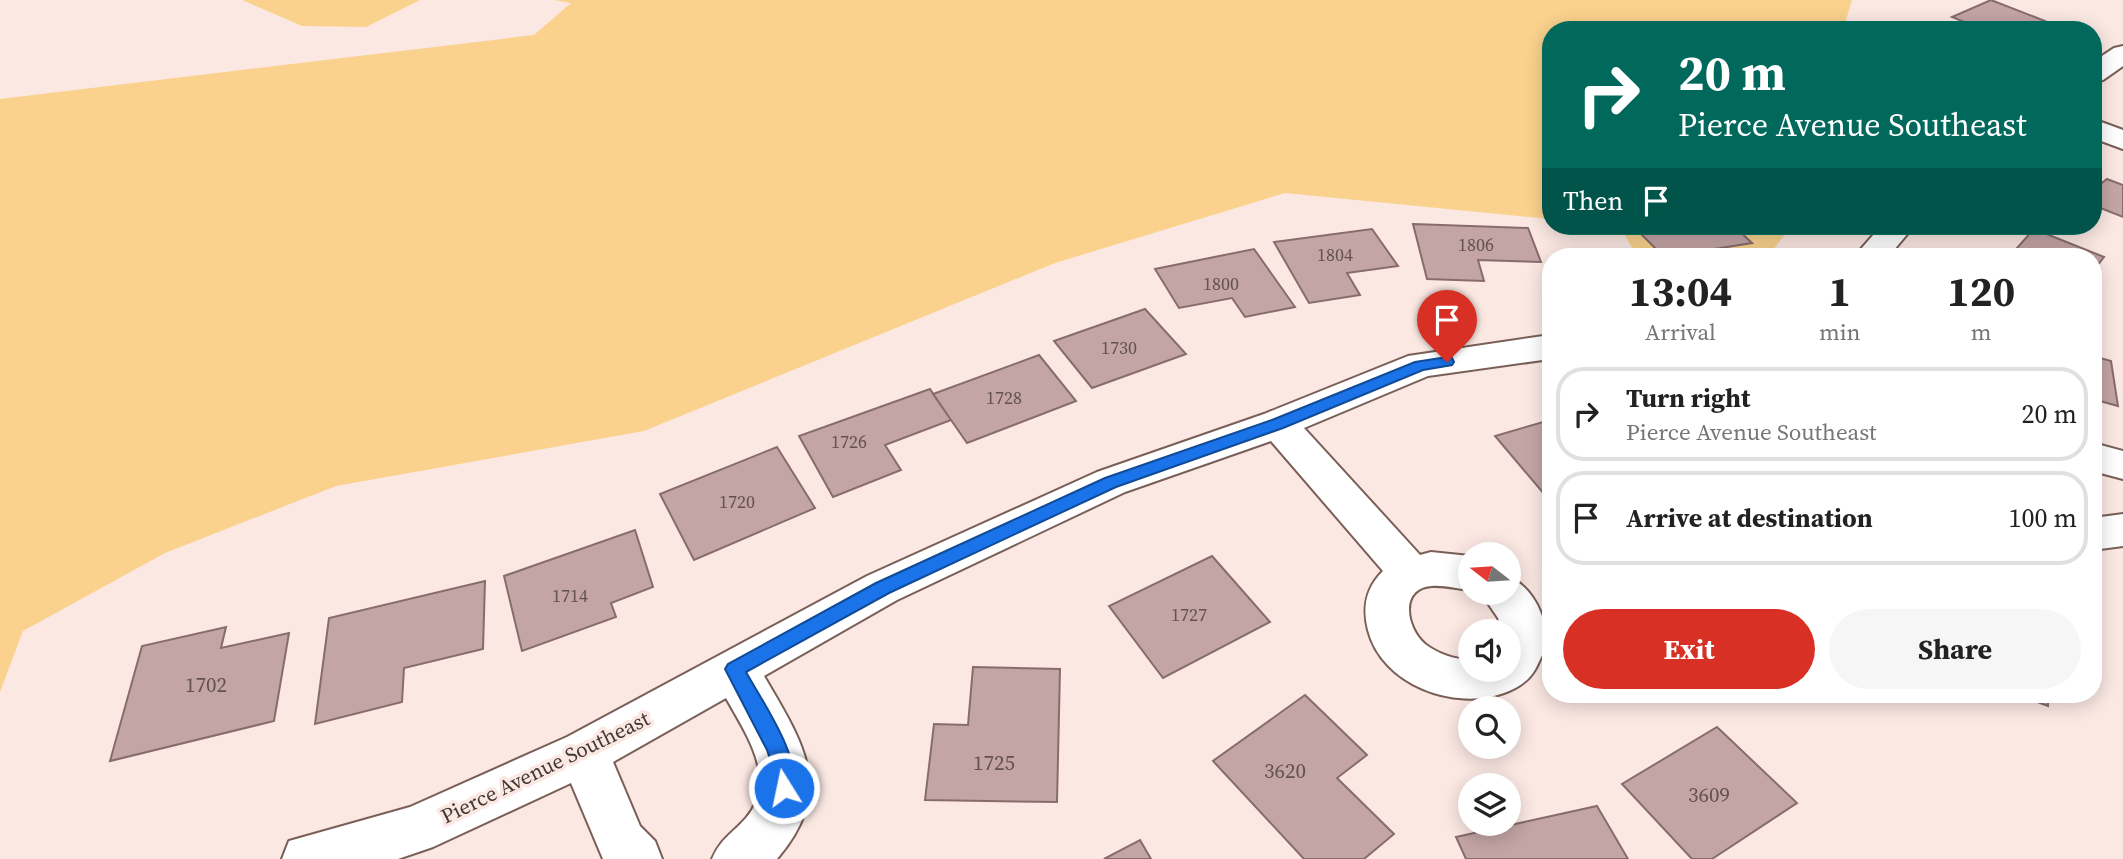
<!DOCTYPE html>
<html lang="en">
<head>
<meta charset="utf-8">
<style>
  :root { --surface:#fff; --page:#f6f6f6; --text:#222; --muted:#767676; --line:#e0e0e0; --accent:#d93025 }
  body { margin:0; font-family:"Source Serif 4",serif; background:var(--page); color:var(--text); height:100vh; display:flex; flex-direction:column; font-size:26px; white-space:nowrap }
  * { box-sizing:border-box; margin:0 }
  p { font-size:23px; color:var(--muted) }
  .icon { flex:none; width:38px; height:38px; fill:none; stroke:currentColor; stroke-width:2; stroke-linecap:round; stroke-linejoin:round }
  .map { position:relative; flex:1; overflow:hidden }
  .side { position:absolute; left:1542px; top:248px; width:560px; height:455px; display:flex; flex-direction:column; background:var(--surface); border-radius:28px; box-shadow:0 4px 18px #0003 }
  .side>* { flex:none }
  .top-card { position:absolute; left:1542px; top:21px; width:560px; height:214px; border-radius:28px; box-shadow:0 4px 18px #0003; background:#00695c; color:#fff; overflow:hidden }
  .needle { width:46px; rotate:287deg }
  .controls { position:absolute; left:1458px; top:542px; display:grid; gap:14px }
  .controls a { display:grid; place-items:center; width:63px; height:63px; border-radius:50%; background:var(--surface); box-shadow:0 4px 18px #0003; font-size:35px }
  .pin { position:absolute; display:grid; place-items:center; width:60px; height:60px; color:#fff; margin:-72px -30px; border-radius:50% 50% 50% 0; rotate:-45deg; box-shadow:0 0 7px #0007 }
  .pin .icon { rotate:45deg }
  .me { position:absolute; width:77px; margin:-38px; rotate:350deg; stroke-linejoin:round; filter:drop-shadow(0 0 5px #0008) }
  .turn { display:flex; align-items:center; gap:24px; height:147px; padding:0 21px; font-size:32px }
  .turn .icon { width:91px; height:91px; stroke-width:2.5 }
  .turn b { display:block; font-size:49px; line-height:60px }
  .then { display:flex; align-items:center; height:66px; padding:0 21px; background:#0003; gap:14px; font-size:26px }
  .eta { display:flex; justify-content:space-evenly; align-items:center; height:119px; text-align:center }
  .eta b { font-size:42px; font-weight:700; line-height:49px }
  .cta { display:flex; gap:14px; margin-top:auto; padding:14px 21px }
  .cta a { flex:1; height:80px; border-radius:42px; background:var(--accent); color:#fff; font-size:28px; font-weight:700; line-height:80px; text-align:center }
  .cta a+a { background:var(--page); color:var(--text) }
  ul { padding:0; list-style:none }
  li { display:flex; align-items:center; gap:21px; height:94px; margin:0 14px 10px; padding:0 7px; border:4px solid var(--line); border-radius:28px }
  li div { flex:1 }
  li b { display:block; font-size:26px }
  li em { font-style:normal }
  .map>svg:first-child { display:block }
</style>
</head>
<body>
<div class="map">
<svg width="2123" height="859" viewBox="0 0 2123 859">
  <rect width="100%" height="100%" fill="#fbe8e3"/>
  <path fill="#fad28e" d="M242,0H420L366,27L302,26Z
    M554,0H1852L1843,30H1550V219L1285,193L1055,263L644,431L336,486L165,553L23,631L0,692V99L534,35L571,3Z
    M1620,226H1792L1767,257H1637Z"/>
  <path fill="#c4a5a6" stroke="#886c6c" stroke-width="2" d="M1991,0L2045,21L2026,30H1984L1952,17Z
    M2107,179L2123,185V217L2093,205V190Z
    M1413,224L1528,228L1541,262L1478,260L1484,281L1427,279Z
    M1633,226H1734L1752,243L1664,257Z
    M1372,229L1398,266L1347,273L1360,295L1309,303L1274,242Z
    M2034,229L2104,257L2093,271V257H2009Z
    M1254,249L1295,307L1245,317L1232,298L1179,308L1155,269Z
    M1145,309L1186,354L1092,388L1054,341Z
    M1039,355L1076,401L967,443L933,394Z
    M2093,356L2111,361L2118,406L2093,399Z
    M930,389L951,420L885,445L901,470L833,497L799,436Z
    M1550,420V501L1495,436Z
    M777,447L815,508L694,560L660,494Z
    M635,530L653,587L611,603L616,617L522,651L504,576Z
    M1212,556L1270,622L1163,678L1109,606Z
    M485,581L483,649L404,668L402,702L315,724L329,618Z
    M226,627L221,648L289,633L274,721L110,761L142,646Z
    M973,667L1060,669L1057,802L925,800L934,724L968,725Z
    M1305,695L1367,755L1337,778L1394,834L1364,859H1304L1213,761Z
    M2019,695H2048V706Z
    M1717,727L1797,803L1712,859H1692L1622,784Z
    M1597,806L1628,859H1466L1456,837Z
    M1140,840L1151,859H1104Z"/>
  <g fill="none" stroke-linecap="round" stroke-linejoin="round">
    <defs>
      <path id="street" d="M2123,46V66L2103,80L2093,82V62L2114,48Z
        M2093,119L2123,130V149L2093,138Z
        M1881,226H1914L1888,257H1854Z
        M1550,335V359L1428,376L1304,428L1420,555L1431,552L1470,556V590C1458,589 1444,585 1432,586C1399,588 1406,628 1425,644C1438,654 1454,659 1470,660V670H1508V632H1501L1498,618L1481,593H1508V577C1528,584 1541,607 1545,627C1549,642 1543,654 1536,668C1529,681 1518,688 1504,693C1454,711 1382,685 1368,630C1362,607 1366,588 1383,571L1271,441L1125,492L897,600L764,676C803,743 836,790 777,859H712C721,838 732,834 746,818C779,780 746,734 726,698L613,762L640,826L655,841L662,859H603L571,783L433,847L398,859H282L289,841L410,807L567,737L867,576L1097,472L1264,414L1408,356Z
        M2093,443L2123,451V479L2093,471Z
        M2123,514V546L2093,550V518Z"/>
    </defs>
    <use href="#street" stroke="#795f57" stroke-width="4"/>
    <use href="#street" fill="#fff" fill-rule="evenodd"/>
  </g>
  <path fill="#1a73e8" stroke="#114b97" stroke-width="2" d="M1447,357L1452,358L1454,362L1452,365L1423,370L1283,428L1116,487L889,593L746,672C762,701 806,764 792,795L784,798L777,795L774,788L775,774L767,750L725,669L728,664L876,583L1105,478L1272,420L1415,362Z"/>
  <g text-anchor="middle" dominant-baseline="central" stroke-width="7" stroke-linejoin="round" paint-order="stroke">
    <g font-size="18" fill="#635250">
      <text x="1476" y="244">1806</text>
      <text x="1335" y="254">1804</text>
      <text x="1221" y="283">1800</text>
      <text x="1119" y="347">1730</text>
      <text x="1004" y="397">1728</text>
      <text x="849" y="441">1726</text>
      <text x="737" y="501">1720</text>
      <text x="570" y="595">1714</text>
      <text x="1189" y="614">1727</text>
    </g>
    <g font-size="21" fill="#635250">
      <text x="206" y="684">1702</text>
      <text x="994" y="762">1725</text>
      <text x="1285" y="770">3620</text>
      <text x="1709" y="794">3609</text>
    </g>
    <g font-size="21" fill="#433733" stroke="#fbe8e3">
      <text transform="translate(545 767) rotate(-26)">Pierce Avenue Southeast</text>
    </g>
  </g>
</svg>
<div class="controls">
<a><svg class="needle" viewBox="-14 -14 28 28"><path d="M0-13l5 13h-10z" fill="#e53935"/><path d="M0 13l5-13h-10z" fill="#767676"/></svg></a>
<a><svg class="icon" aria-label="sound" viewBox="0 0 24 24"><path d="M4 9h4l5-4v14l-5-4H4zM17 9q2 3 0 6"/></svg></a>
<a><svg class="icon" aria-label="search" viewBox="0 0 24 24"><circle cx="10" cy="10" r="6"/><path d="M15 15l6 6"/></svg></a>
<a><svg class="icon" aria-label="layers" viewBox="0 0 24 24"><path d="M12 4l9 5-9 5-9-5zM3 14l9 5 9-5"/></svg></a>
</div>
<div class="pin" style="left:1447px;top:362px;background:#d93025"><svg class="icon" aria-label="arrive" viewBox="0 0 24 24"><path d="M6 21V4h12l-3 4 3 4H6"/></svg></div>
<svg class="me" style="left:784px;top:788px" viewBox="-20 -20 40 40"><circle r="17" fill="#1a73e8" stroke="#fff" stroke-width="3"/><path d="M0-11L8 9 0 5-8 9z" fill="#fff"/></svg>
<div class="top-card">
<div class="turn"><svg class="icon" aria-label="right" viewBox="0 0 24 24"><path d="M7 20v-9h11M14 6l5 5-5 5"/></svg><div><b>20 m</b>Pierce Avenue Southeast</div></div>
<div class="then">Then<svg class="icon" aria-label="arrive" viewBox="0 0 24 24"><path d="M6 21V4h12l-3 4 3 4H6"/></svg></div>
</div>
<section class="side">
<div class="eta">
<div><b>13:04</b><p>Arrival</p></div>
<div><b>1</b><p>min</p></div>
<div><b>120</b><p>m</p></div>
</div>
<ul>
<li><svg class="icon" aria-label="right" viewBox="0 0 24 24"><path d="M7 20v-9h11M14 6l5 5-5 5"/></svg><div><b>Turn right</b><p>Pierce Avenue Southeast</p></div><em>20 m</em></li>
<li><svg class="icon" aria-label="arrive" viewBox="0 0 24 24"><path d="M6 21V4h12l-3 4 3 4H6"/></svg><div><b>Arrive at destination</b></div><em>100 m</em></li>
</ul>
<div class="cta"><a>Exit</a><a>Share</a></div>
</section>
</div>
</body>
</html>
